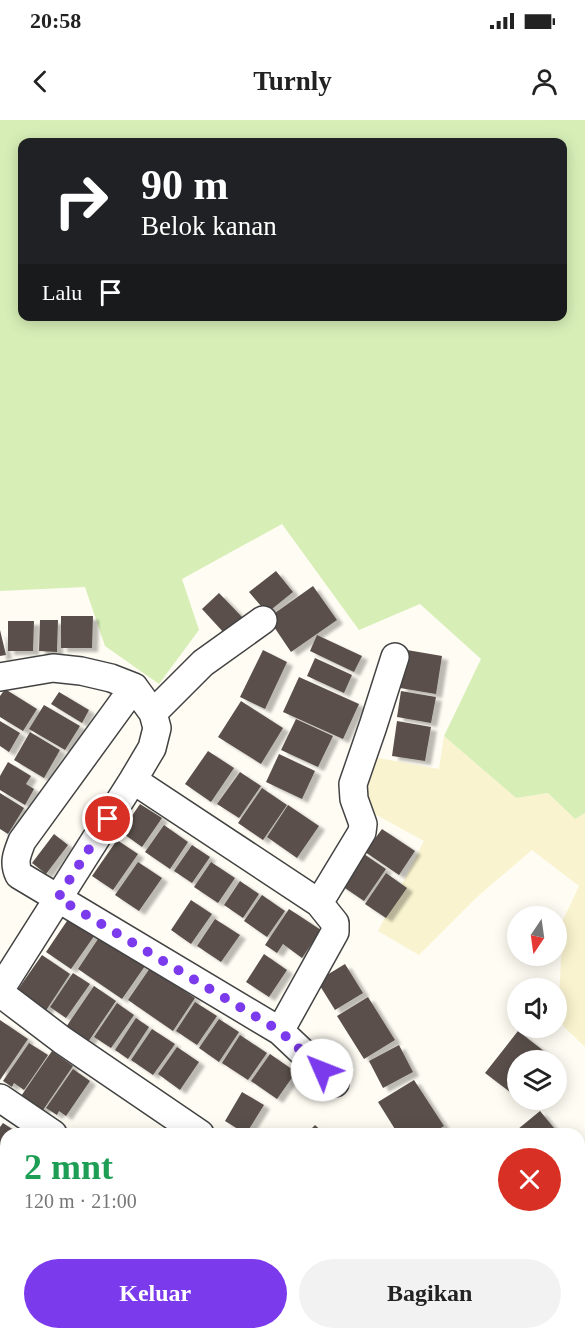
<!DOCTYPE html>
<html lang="id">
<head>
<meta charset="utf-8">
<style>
  :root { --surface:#fff; --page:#f2f2f2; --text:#222; --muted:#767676; --accent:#7c3aed }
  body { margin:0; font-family:"Times New Roman",serif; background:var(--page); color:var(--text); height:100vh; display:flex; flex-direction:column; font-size:22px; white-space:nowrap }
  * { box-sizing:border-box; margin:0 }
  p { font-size:20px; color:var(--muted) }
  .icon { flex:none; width:33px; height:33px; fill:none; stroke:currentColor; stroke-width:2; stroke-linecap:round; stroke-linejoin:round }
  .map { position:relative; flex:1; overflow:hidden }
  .sheet { position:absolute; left:0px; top:1008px; width:585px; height:212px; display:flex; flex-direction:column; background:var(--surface); border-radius:18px 18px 0 0; box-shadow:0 3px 15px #0003 }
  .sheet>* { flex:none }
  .banner { position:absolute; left:18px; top:18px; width:549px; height:183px; border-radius:12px; box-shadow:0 3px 15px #0003; background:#202124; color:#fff; overflow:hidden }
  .needle { width:39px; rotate:193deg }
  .tools { position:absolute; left:507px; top:786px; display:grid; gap:12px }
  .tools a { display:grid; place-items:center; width:60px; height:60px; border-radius:50%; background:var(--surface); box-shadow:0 3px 15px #0003; font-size:30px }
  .pin { position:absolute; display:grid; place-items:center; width:51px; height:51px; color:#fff; margin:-26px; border:3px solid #fff; border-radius:50%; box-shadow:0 2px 6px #0007 }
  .me { position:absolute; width:66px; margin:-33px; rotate:314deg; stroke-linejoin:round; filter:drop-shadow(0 0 4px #0008) }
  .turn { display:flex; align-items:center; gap:21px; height:126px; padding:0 24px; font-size:27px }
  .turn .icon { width:78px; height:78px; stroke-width:2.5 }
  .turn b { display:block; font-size:42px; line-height:51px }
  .then { display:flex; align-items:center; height:57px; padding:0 24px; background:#0003; gap:12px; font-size:22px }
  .round { display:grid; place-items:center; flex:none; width:63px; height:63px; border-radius:32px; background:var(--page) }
  .summary { display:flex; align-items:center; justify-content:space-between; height:102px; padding:0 24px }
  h1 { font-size:36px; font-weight:800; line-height:45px; color:#1e9e55 }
  .cta { display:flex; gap:12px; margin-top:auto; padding:12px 24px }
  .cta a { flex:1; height:69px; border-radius:36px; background:var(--accent); color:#fff; font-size:24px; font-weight:800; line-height:69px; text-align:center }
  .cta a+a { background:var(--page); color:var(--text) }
  .status { display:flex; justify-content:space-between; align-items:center; height:42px; padding:0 30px; background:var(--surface); direction:ltr }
  .status svg { height:16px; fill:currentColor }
  header { display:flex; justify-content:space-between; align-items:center; height:78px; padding:0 24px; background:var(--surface); font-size:27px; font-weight:800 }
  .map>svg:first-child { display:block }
</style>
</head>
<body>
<div class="status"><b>20:58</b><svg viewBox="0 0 49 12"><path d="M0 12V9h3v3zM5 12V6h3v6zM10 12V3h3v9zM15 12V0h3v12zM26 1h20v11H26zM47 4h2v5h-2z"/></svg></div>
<header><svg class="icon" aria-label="back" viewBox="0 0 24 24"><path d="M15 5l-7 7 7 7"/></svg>Turnly<svg class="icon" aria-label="person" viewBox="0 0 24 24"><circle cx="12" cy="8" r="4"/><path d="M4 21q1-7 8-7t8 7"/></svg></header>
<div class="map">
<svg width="585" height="1219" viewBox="0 0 585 1219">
  <defs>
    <filter id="shadow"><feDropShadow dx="6" dy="4" stdDeviation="1.5" flood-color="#0004"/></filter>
  </defs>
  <rect width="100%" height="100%" fill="#fffcf3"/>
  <path fill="#f9f3cf" d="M444,616L516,678L548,673L575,699L585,693V927L558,901L563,800L579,766L532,730L477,777L419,835L378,811L424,721L358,685L362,635L439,649Z"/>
  <path fill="#d7efb7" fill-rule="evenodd" d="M0,0H585V693L575,699L548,673L516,678L444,616L481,539L420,484L359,510L282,404L182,459L199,510L159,564L105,526L85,467L0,471ZM22,22H562V196H22Z"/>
  <path fill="#5a504b" filter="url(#shadow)" d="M276,451L293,472L267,493L249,472Z
    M313,466L337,500L291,532L268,498Z
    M219,473L243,498L225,514L202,489Z
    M61,496H93L92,528H61Z
    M40,500H58L57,532L39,531Z
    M8,501H34L33,531H8Z
    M0,510L6,535L0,536Z
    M317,515L362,536L354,552L310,531Z
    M263,530L287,542L265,589L240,577Z
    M407,530L442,536L436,574L400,568Z
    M315,538L352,555L344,573L307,556Z
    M299,557L359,584L343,619L283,592Z
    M5,569L37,589L23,611L0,597V576Z
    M401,571L436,577L431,603L397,597Z
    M59,572L89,590L82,603L51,584Z
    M241,581L283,608L261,644L218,617Z
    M44,585L80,606L65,630L29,609Z
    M296,599L333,616L318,647L281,630Z
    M0,601L20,613L9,632L0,626Z
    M397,601L431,607L425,641L392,636Z
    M30,612L60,630L44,658L14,640Z
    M208,631L234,648L211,682L185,664Z
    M279,634L315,651L302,679L266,662Z
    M8,642L31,656L26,664L34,669L25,685L0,670V656Z
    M240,652L261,666L239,698L217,684Z
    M262,668L287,685L263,720L238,703Z
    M0,673L24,688L8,714L0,709Z
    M140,684L162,698L142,727L121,712Z
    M288,685L319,706L297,738L267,717Z
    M164,705L188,722L170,749L145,732Z
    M382,709L415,731L399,755L365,732Z
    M54,714L68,725L46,754L32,743Z
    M117,720L138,734L113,770L92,756Z
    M192,725L210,737L192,763L174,751Z
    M358,730L386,749L364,781L336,762Z
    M138,742L162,758L139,791L115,775Z
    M211,742L235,758L218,783L194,767Z
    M386,753L407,768L386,798L365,784Z
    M240,761L259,774L243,798L224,785Z
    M262,775L285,791L267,817L244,801Z
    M191,780L212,794L191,824L171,810Z
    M289,789L321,810L302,838L283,824L277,833L265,825Z
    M71,795L97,812L71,849L46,832Z
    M215,799L240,815L221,842L197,826Z
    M100,816L145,846L122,879L78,849Z
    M264,834L287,850L269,877L246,862Z
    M42,835L70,854L43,895L14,875Z
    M345,844L363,873L335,890L317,861Z
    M150,848L195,878L173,911L128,880Z
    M73,853L90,864L66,898L50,887Z
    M94,866L116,881L86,925L64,910Z
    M368,877L395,920L364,939L337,896Z
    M195,882L217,896L197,925L176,911Z
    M117,883L134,895L111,928L94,917Z
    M136,898L149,907L128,939L115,930Z
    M219,899L239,912L219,942L199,928Z
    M0,900L28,919L0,960Z
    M152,909L175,924L153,955L131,940Z
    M518,911L553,938L550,940H518V978L485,953Z
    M240,915L267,933L248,960L222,943Z
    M29,923L48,935L24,970L14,963L12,967L3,961Z
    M399,925L413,952L383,968L369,941Z
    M177,927L199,942L180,970L158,954Z
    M52,931L73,946L39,996L17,982Z
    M270,934L296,952L277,979L251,961Z
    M73,949L90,961L66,996L59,991L57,995L46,988Z
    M414,960L444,1006L431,1014H398L378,982Z
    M242,972L264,985L246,1014L225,1001Z
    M540,991L559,1014H512Z
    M3,1003L20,1014H6V1056L0,1052V1007Z
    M315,1005L325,1014H306Z
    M0,1056L6,1060V1080L0,1089Z
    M0,1137L6,1140V1172L0,1183Z
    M6,1198V1214H17L14,1219H0V1207Z
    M99,1214H124L117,1219H92Z
    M159,1214H185L188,1219H148Z
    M240,1214H261L265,1219H231Z"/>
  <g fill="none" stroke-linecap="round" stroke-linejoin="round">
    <defs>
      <path id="minor" d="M0,557L53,548L81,551L111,558L134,567L153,593L157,608L152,628L133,660L0,870
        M153,593L203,543L263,500
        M133,660L319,783L335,803V812L280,911L19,755C13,742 17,734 22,721L134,567
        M319,783L362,712L363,704L354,679L353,664L373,606L395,537
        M0,873L62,920L200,1014
        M280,911L335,963
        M0,978L53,1014
        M0,1112L6,1117
        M132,1214L135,1219
        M208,1219L216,1214"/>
    </defs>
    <use href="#minor" stroke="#434343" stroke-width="30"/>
    <use href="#minor" stroke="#fff" stroke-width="27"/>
  </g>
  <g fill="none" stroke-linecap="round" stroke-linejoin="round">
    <path stroke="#7c3aed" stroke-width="10" stroke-dasharray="0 18" d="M108,699L58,778L280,911L322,950"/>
  </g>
</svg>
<div class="tools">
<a><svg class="needle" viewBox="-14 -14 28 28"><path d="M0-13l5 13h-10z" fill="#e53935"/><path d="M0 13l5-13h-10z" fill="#767676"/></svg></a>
<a><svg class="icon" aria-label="sound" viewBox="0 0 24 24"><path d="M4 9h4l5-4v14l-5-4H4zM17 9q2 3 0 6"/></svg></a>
<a><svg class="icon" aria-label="layers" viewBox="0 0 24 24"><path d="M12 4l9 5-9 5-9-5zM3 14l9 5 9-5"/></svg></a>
</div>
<div class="pin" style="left:108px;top:699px;background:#d93025"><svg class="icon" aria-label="arrive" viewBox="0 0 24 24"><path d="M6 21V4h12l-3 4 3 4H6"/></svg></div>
<svg class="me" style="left:322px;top:950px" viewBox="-20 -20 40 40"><circle r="19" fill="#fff"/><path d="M0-13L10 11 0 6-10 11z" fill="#7c3aed"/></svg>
<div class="banner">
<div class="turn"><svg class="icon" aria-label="right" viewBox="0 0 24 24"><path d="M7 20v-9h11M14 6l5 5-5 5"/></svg><div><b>90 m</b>Belok kanan</div></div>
<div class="then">Lalu<svg class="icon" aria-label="arrive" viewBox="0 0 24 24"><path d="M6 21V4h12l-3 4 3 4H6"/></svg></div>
</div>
<section class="sheet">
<div class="summary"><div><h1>2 mnt</h1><p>120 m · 21:00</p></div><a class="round" style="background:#d93025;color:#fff"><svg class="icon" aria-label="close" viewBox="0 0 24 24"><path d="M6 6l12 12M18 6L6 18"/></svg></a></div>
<div class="cta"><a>Keluar</a><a>Bagikan</a></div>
</section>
</div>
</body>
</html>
